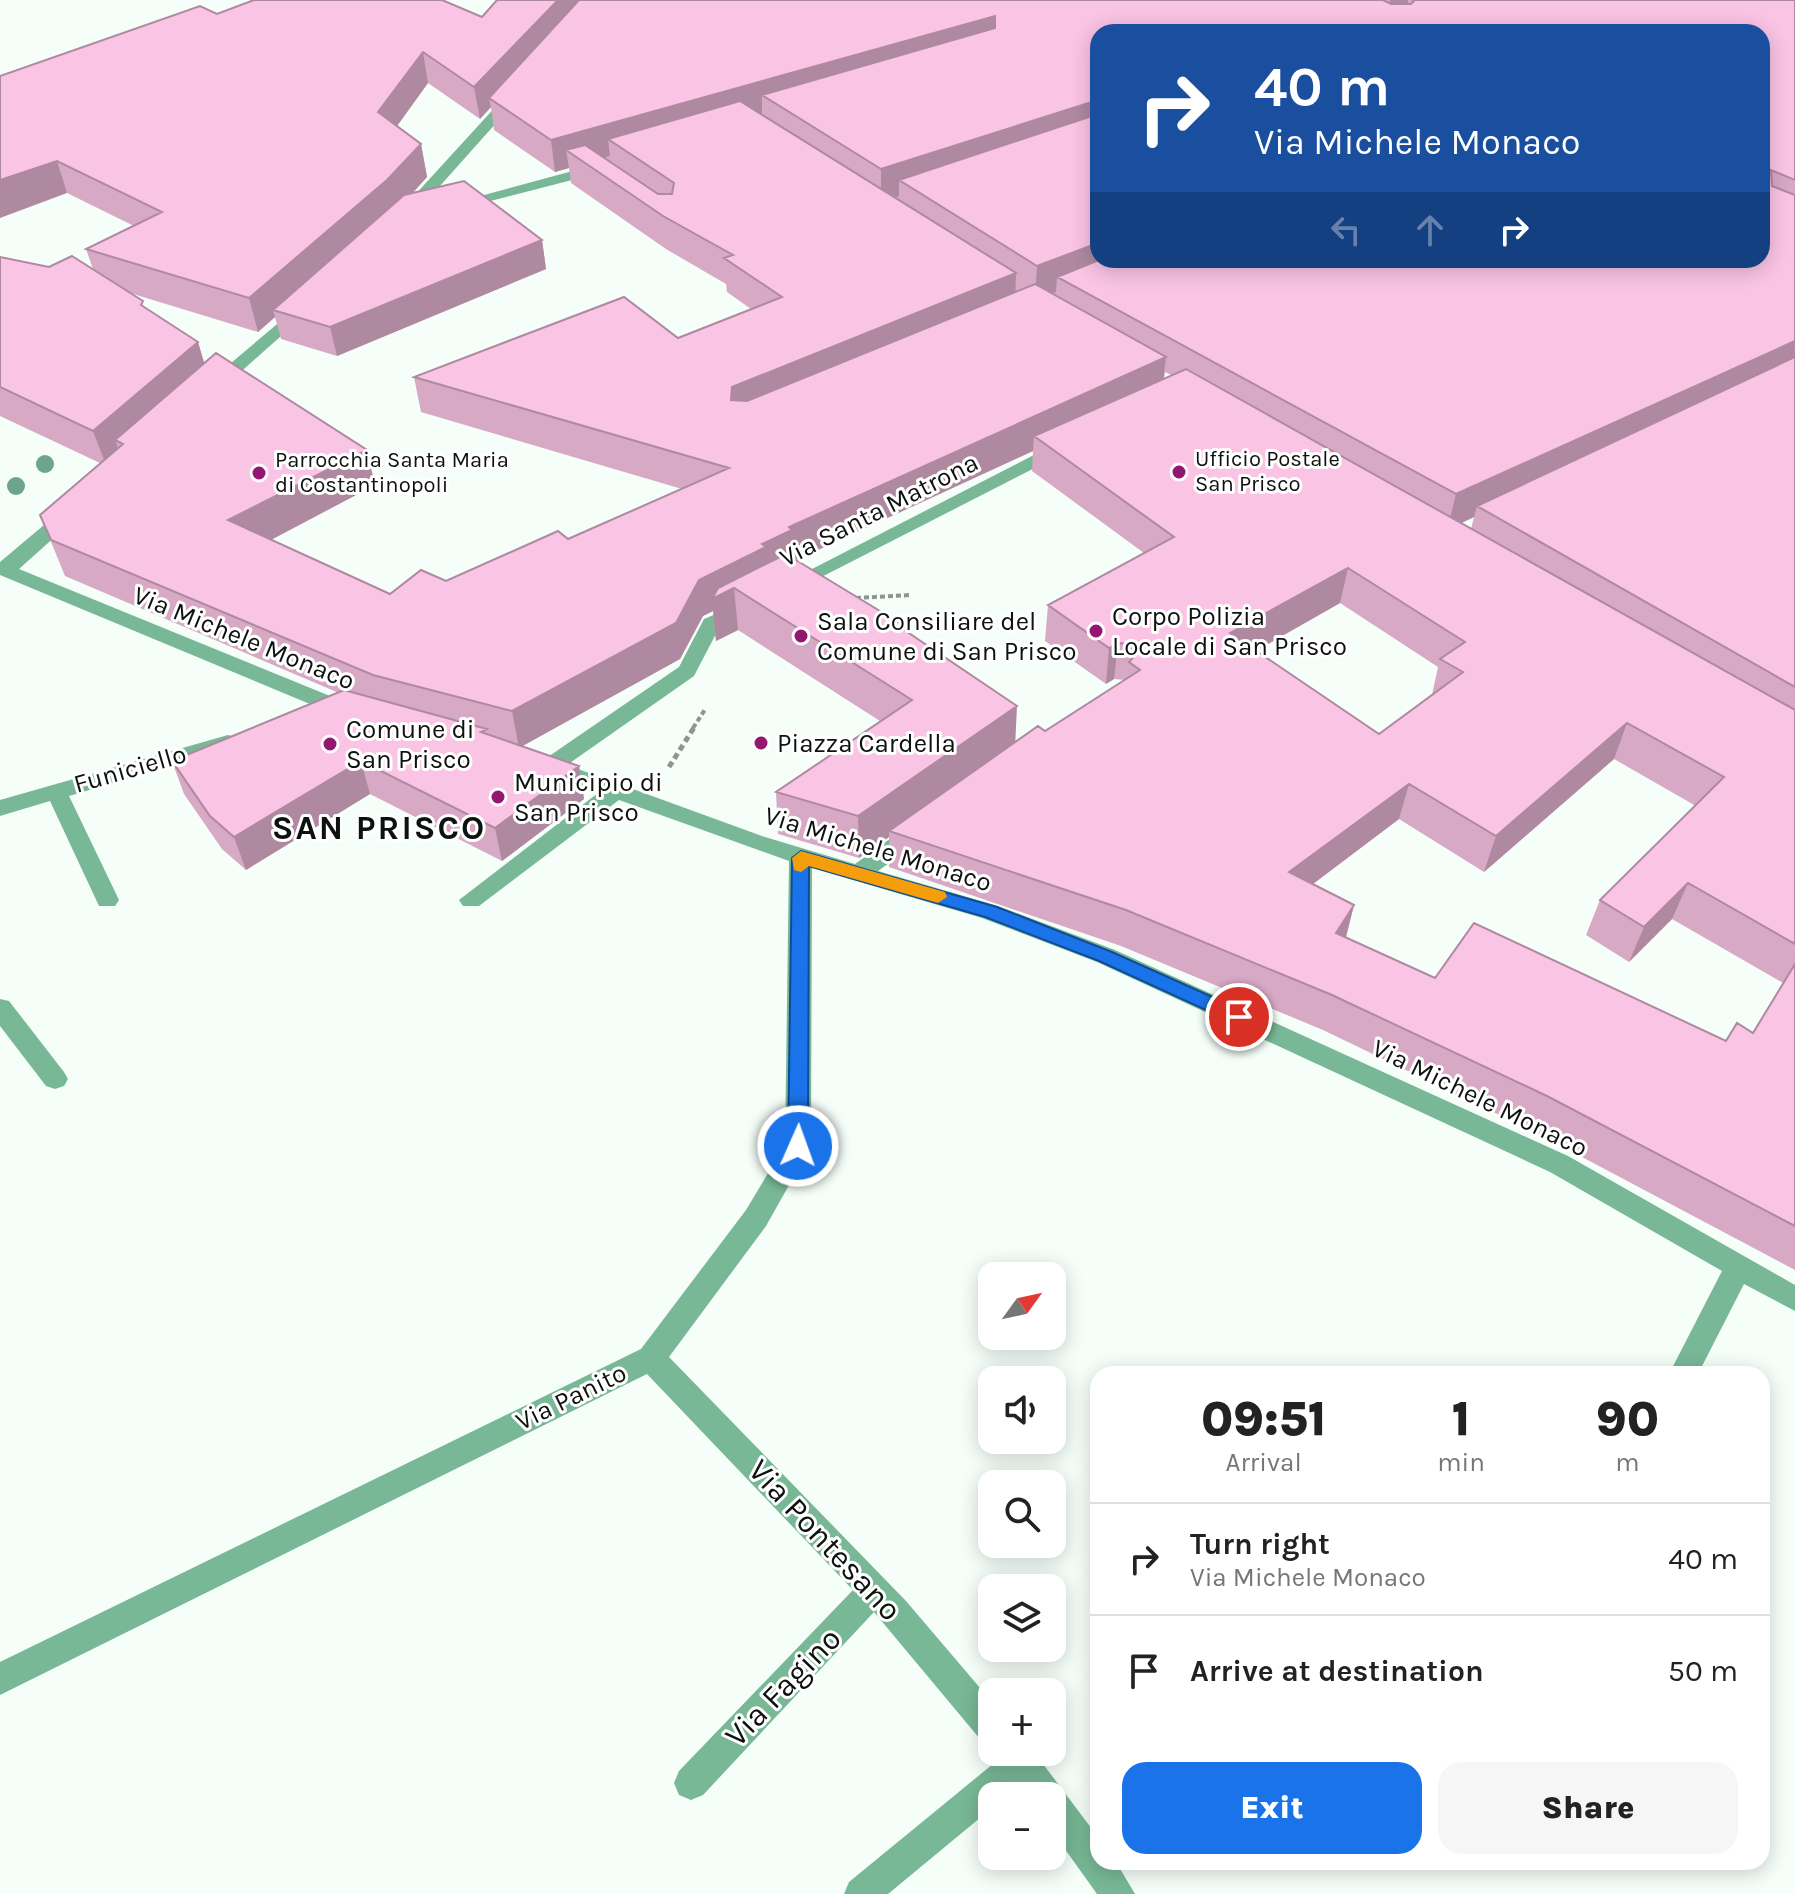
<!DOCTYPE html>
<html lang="en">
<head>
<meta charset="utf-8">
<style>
  :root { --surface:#fff; --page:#f6f6f6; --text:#222; --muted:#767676; --line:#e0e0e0; --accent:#1a73e8 }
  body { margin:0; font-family:Karla,sans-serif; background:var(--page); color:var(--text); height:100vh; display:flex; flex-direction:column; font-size:30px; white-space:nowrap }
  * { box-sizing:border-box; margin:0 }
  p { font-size:26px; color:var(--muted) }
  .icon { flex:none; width:44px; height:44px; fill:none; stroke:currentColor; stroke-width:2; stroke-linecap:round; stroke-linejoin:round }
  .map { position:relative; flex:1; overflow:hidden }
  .panel { position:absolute; left:1090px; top:1366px; width:680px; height:504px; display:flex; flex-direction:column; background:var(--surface); border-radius:24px; box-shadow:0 4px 20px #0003 }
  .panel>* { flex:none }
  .guide { position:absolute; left:1090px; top:24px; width:680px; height:244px; border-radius:24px; box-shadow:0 4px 20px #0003; background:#1a4fa0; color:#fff; overflow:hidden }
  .needle { width:52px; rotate:57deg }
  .tools { position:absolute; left:978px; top:1262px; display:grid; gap:16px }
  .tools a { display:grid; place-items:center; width:88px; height:88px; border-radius:16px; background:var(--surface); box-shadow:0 4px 20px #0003; font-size:40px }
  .pin { position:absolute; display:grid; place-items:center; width:68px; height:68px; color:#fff; margin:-34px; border:4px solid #fff; border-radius:50%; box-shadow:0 2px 8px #0007 }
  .me { position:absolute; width:88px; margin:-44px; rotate:2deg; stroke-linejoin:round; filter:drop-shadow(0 0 6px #0008) }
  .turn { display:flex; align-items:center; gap:28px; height:168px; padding:0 32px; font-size:36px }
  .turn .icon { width:104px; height:104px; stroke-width:2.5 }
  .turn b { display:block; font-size:56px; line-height:68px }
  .lanes { display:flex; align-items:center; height:76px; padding:0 32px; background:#0003; justify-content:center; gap:40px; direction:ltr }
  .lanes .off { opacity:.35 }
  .eta { display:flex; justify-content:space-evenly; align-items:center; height:136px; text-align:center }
  .eta b { font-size:48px; font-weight:800; line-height:56px }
  .primary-button { display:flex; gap:16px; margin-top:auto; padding:16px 32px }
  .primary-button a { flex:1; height:92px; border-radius:24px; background:var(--accent); color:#fff; font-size:32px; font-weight:800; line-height:92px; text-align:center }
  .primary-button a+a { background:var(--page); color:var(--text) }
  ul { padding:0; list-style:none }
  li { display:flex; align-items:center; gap:24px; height:112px; padding:0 32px; border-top:2px solid var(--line) }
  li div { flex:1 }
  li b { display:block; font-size:30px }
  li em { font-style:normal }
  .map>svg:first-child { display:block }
</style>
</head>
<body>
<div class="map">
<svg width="1795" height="1894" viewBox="0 0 1795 1894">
  <rect width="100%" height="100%" fill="#f5fef9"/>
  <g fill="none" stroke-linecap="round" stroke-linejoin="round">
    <path stroke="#8e9591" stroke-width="4" stroke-dasharray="5 3" stroke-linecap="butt" d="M856,598L911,595
      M693,728L706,708"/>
    <path stroke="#8e9591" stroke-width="5" stroke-dasharray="6 4" stroke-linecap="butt" d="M669,767L695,726"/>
    <path fill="#78b896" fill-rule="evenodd" d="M510,91L522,94L414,215H402V209Z
      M602,163L610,168L607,171L455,210L447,205Z
      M301,304L309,309L307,313L218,392H206V384Z
      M1063,440L1072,446L1070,450L796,590L789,592L779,586Z
      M70,507L77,509L80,513L77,517L19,569L357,707L360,712L357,717H341L0,575V562L63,509Z
      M742,603L752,609L719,628L694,676L567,765L765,837L855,864L905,828H921L924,834L921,840L878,871L998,906L1115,950L1568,1156L1795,1285V1311L1744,1284L1698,1374H1669L1722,1271L1550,1172L1097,962L982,918L812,868L811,1146L766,1226L669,1357L906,1601L992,1702V1743L980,1739L874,1612L703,1795L691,1800L679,1795L674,1783L679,1771L853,1590L647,1374L0,1695V1662L641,1349L746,1210L785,1145L789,861L619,800L479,906H463L459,900L598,793L542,772L539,767L542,761L679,667L704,619Z
      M228,735L236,737L239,742L236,747L69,796L119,900L115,906H99L50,801L0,816V800Z
      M0,999L9,1001L64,1072L68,1079L64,1086L55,1089L46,1086L0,1026Z
      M997,1752H1034L1098,1837V1862H1116L1135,1894H1097L1052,1831V1796H1027L1019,1785L1006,1796H992V1808L888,1894H844L849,1882L999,1759Z"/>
  </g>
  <g fill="#6ea38f">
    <circle cx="45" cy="464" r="9"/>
    <circle cx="16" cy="486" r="9"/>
  </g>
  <path fill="#d7a9c4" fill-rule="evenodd" d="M497,0H1795V1270L1533,1131L1323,1030L1121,946L889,867V837L859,858L778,834L776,792L880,721L738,630L716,641L713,611L703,616L680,659L522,746L579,766L584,799L502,861L370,794L246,870L222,849L184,794L172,761L339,693L65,576L40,515L100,463L0,416V257L49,267L93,269L86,249L134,226L67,193L0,76L217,14L482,17ZM1098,32L1762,260H1098ZM428,83L480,119L491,107L494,130L555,172L569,168L571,183L666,249L726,284L727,292L751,309L678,338L414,377L421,412L682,489L568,539L446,581L390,594L271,540L375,485L204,363L198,342L145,308L130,293L258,332L275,317L281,339L337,356L546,269L542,240L412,194L427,177L421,144L397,126ZM1165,372L1171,375L1164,379ZM1033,451L1032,471L1144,553L1048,605L1045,641L1106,684L1114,679L1125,680L1045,731L1015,742L903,630L797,560ZM1474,517L1471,529L1461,523L1465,521ZM1340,603L1438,667L1432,695L1379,734L1256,651ZM1614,759L1696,806L1600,900L1586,935L1629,962L1672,919L1783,983L1753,1033L1726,1041L1435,978L1346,938L1354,905L1313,884L1399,819L1484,872Z"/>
  <path fill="#af89a0" d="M558,0H590L489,98L491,107L480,119L474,87Z
    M1390,0H1408L1406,13L1387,20Z
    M995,16L994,47L762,95V113L627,152L608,139L610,156L586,163L566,150L569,168L555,172L551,140Z
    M423,52L428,83L384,144L378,112Z
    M1098,100V131L899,180V196L881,202V169Z
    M421,144L427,177L394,213L273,310L275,317L258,332L249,298Z
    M57,161L67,193L0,218V180Z
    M542,240L546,269L337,356L330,327Z
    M1098,243V260L1057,277L1056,292L1035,300L1037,266Z
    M1016,273L1015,307L735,422L731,400L732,387Z
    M1795,341V369L1477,506L1474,517L1447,530L1456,494Z
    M198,342L208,376L115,440L120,453L106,465L93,431Z
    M1166,357L1162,392L1034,436L1033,451L734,588L738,630L716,641L713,611L703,616L680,659L519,748L512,711L699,580L762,544L789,527Z
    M367,450L375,485L240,556L228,520Z
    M1348,568L1340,603L1224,669L1230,633Z
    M1118,643L1114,679L1106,684L1109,648Z
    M1017,706L1015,748L889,831V837L859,858L858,816Z
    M1627,723L1614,759L1484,872L1496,836Z
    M361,761L370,794L246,870L234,837Z
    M579,766L584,799L502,861L495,828Z
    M1409,784L1399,819L1281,908L1289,872Z
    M1688,883L1672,919L1629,962L1644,927Z
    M1354,905L1345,940L1336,933Z"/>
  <path fill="#fac4e4" stroke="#af89a0" stroke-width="2" fill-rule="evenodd" d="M254,0H442L482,17L497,0H558L474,87L423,52L378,112L421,144L387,180L249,298L86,249L162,212L57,161L0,180V76L200,6L217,14Z
    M579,0H1383L1391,4H1411L1414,1L1413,0H1795V180L1771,170L1772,186L1795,195V341L1456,494L1057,277L1099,260H1762V32H1098V100L881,169L762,95L995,28V16L551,140L489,98Z
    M740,101L1016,273L732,387L731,400L747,401L1035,284L1166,357L789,527L792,530L762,544L766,547L699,580L676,623L512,711L373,675L51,540L40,515L123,444L115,440L216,353L367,450L228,520L390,594L421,570L446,581L558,531L568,539L729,468L414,377L624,297L678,338L782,297L724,258L733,255L663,216L566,150L585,145L658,194H672L674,183L608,139Z
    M1098,114V243L1037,266L899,180Z
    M464,181L542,240L330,327L273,310L404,195Z
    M72,256L143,301L141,305L198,342L93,431L0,387V257L49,267Z
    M1795,357V687L1477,506Z
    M1186,369L1795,710V944L1688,883L1644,927L1600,900L1724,777L1627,723L1496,836L1409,784L1289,872L1354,905L1336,933L1435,978L1474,923L1726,1041L1737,1023L1753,1033L1795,964V1226L1547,1096L1332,995L1126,910L889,831L1038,726L1045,731L1140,670L1129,662L1139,651L1134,644L1118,643L1109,648L1048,605L1174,537L1034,436ZM1348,568L1465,642L1440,659L1463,672L1379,734L1230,633Z
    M786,554L903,625L900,627L1017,706L858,816L776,792L912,700L734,588L712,599L718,588Z
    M344,690L487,729L481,732L579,766L495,828L361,761L234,837L210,816L172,761Z"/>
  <path fill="#1a73e8" stroke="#114b97" stroke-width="2" d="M801,851L997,907L1112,952L1246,1012L1248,1017L1239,1024L1232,1022L1099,961L985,917L809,866L808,1146L798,1154L791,1151L788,1146L792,858Z"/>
  <path fill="#f59e0b" d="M801,851L945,892L947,897L938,903L809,866L801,872L794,870L792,858Z"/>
  <g fill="#931671" stroke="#fff" stroke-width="3">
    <circle cx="1179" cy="472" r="8"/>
    <circle cx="259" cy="473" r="8"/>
    <circle cx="1096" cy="631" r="8"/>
    <circle cx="801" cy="636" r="8"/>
    <circle cx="761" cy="743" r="8"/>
    <circle cx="330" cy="744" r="8"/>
    <circle cx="498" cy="797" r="8"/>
  </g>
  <g text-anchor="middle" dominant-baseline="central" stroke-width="6" stroke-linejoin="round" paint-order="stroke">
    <g font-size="22" fill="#0d120f" stroke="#fff" text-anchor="start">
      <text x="1195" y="459">Ufficio Postale<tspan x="1195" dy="25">San Prisco</tspan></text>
      <text x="275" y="460">Parrocchia Santa Maria<tspan x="275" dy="25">di Costantinopoli</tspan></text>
    </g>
    <g font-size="26" fill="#0d120f" stroke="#fff">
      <text transform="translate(879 510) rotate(-27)">Via Santa Matrona</text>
      <text transform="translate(244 638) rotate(22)">Via Michele Monaco</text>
      <text transform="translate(130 769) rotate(-16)">Funiciello</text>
      <text transform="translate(878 849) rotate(17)">Via Michele Monaco</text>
      <text transform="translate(1480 1098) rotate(26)">Via Michele Monaco</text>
      <text transform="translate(571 1397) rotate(-26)">Via Panito</text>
    </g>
    <g font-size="26" fill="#0d120f" stroke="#fff" text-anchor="start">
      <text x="1112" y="616">Corpo Polizia<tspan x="1112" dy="30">Locale di San Prisco</tspan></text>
      <text x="817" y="621">Sala Consiliare del<tspan x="817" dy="30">Comune di San Prisco</tspan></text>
      <text x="346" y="729">Comune di<tspan x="346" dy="30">San Prisco</tspan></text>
      <text x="777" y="743">Piazza Cardella</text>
      <text x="514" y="782">Municipio di<tspan x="514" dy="30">San Prisco</tspan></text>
    </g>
    <g font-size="32" fill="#0d120f" stroke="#fff">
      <text transform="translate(825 1540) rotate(47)">Via Pontesano</text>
      <text transform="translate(783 1687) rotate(-46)">Via Fagino</text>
    </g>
    <g font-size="34" font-weight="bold" letter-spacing="2" fill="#0d120f" stroke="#fff">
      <text x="379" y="828">SAN PRISCO</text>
    </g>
  </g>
</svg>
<div class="tools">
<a><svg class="needle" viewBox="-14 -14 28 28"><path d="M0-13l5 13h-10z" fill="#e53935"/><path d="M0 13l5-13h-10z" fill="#767676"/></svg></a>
<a><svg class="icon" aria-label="sound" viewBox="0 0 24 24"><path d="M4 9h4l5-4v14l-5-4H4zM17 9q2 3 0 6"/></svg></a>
<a><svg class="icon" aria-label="search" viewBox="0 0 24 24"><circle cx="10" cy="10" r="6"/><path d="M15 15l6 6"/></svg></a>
<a><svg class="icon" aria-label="layers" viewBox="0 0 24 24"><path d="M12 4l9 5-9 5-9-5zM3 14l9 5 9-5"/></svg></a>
<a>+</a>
<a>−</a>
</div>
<div class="pin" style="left:1239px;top:1017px;background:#d93025"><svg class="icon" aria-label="arrive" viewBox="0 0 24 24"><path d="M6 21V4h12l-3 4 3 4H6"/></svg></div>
<svg class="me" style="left:798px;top:1146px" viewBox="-20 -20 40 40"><circle r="17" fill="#1a73e8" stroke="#fff" stroke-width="3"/><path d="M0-11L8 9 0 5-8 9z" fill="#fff"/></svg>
<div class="guide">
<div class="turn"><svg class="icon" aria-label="right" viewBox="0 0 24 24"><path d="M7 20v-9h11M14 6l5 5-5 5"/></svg><div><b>40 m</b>Via Michele Monaco</div></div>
<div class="lanes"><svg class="icon off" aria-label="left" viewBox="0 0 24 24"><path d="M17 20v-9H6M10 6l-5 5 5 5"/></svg><svg class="icon off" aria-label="ahead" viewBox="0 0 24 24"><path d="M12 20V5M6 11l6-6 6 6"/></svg><svg class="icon" aria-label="right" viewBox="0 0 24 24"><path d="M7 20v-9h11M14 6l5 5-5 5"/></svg></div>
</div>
<section class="panel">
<div class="eta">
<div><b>09:51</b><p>Arrival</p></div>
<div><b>1</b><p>min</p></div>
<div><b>90</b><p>m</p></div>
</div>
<ul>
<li><svg class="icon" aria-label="right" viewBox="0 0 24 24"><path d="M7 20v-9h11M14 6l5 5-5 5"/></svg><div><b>Turn right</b><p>Via Michele Monaco</p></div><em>40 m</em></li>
<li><svg class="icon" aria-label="arrive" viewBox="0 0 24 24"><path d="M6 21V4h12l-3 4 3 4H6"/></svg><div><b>Arrive at destination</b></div><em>50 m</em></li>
</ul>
<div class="primary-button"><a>Exit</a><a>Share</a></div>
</section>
</div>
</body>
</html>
